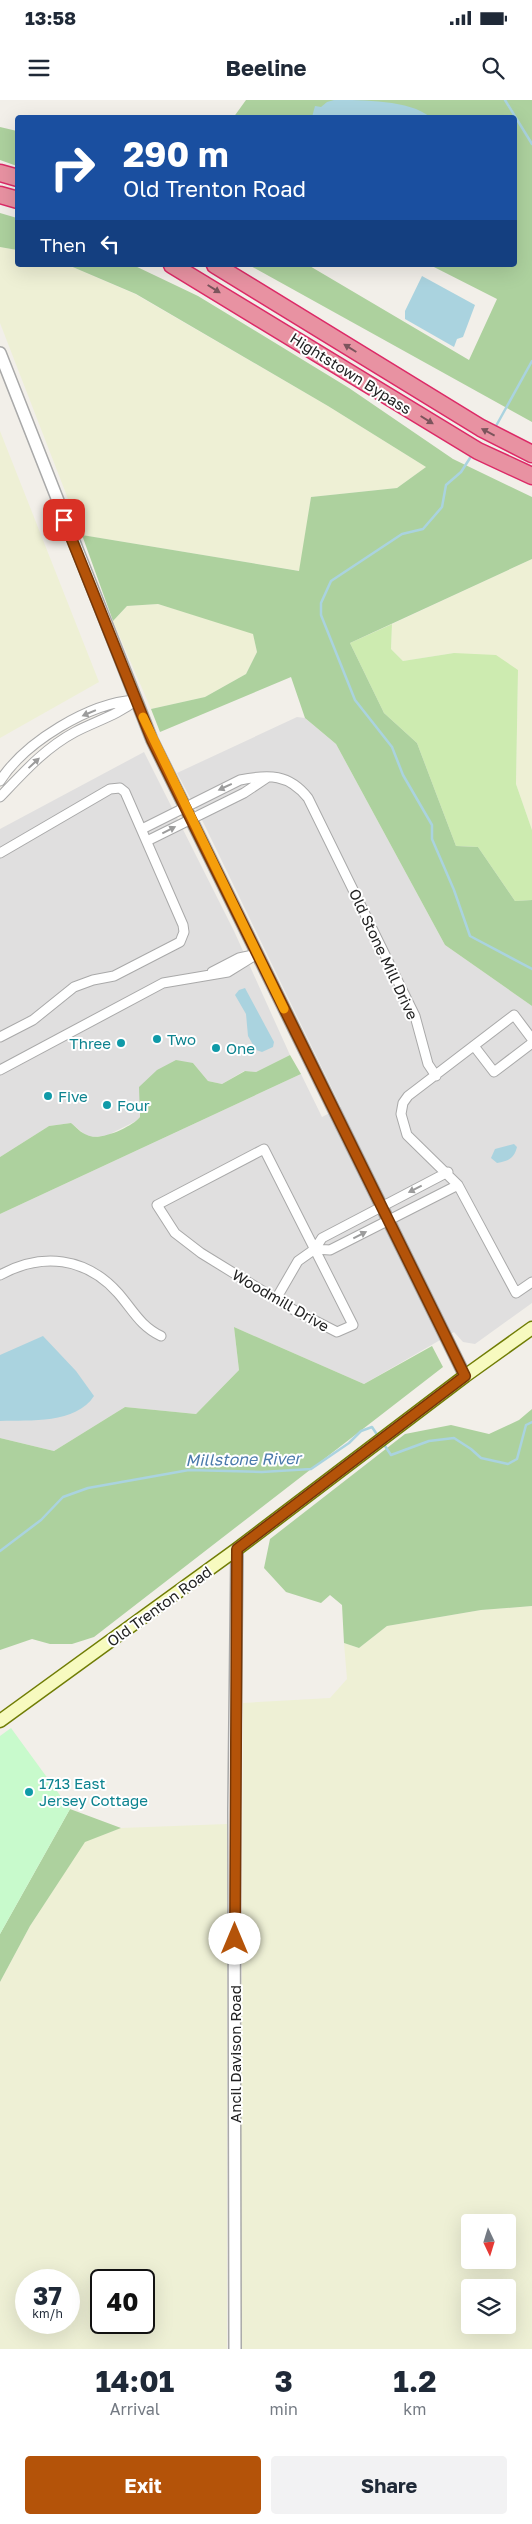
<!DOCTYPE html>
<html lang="en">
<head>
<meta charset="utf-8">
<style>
  :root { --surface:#fff; --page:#f2f2f3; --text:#1f2937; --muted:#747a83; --accent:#b45309 }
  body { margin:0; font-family:"Golos Text",sans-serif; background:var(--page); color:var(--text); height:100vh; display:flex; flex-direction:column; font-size:19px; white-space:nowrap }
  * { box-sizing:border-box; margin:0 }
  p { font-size:16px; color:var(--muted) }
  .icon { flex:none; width:28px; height:28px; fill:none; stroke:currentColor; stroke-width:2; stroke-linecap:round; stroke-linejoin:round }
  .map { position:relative; height:2249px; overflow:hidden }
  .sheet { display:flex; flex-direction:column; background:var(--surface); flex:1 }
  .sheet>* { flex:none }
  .top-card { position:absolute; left:15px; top:15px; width:502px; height:152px; border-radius:5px; box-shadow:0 5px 20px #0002; background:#1a4fa0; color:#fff; overflow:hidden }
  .needle { width:32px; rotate:176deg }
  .buttons { position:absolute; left:461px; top:2114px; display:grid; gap:10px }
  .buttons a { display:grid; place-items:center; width:55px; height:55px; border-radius:5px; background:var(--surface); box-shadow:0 5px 20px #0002; font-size:25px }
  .speed { position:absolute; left:15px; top:2169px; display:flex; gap:10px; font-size:25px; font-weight:700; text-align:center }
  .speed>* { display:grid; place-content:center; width:65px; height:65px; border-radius:50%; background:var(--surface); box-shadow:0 5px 20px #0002; line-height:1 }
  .speed small { font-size:12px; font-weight:400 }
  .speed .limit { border:2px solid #111; border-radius:8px; background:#fff; color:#111 }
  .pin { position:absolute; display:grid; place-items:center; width:42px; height:42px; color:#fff; margin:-21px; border-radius:10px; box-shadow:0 2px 8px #0006 }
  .me { position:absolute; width:55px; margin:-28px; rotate:0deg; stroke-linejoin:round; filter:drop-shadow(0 0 4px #0008) }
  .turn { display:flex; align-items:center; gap:18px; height:105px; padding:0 25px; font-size:22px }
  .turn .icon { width:65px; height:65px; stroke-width:2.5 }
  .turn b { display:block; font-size:35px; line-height:42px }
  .then { display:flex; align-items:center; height:48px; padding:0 25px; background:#0003; gap:10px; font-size:19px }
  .eta { display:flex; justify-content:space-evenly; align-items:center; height:85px; text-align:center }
  .eta b { font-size:30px; font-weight:700; line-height:35px }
  .cta { display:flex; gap:10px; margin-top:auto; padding:10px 25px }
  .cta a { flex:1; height:58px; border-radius:5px; background:var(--accent); color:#fff; font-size:20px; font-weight:700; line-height:58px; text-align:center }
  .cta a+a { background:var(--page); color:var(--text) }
  .status { display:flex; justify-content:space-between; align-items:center; height:35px; padding:0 25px; background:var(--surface); direction:ltr }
  .status svg { height:14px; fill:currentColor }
  header { display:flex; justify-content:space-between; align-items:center; height:65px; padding:0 25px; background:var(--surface); font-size:22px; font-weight:700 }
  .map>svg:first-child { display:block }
</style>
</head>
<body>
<div class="status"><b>13:58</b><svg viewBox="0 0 49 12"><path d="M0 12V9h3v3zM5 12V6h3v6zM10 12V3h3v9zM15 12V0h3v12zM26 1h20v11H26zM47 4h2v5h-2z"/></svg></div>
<header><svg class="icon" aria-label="menu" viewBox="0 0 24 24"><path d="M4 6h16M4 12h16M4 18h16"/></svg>Beeline<svg class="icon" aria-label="search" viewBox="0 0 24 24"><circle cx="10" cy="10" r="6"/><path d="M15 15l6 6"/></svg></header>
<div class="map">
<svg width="532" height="2249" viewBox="0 0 532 2249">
  <rect width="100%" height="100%" fill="#f2efe9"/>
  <path fill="#e0dfdf" d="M297,617L305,618L336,644L445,845L532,906V1203L475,1244L463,1242L454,1232L364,1284L234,1227L239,1270L196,1314L125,1307L54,1351L0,1338V1114L301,974L322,1017L341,1007L204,724L177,673Z
    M144,652L234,831L290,955L256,972L244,971L222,984L208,981L193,963L138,1003L140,1017L136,1021L106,1036L88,1037L71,1023L49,1026L0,1057V729Z"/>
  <path fill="#eef0d5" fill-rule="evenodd" d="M0,147L17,150L18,165H68L135,194L328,306L426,367L397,388L311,397L300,471L82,435L0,223Z
    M0,331L99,582L0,638Z
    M532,459V730L516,684L518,570L454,553L403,561L391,549L392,524Z
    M158,504L253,533L257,552L246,574L205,597L151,609L113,521L127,506Z
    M532,1506V2249H240L243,1603L330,1598L347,1579L344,1543L359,1548L387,1526L481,1510ZM470,2122H508V2160H470ZM470,2188H508V2225H470Z
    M227,1724V2249H0V1882L30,1826L85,1741L121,1728ZM26,2180H69V2222H26ZM101,2180H144V2222H101Z"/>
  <path fill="#cdebb0" d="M392,524L391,549L403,561L454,553L496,555L518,570L516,684L532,730V800L515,801L478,747L456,746L417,643L384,613L350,543Z"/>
  <path fill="#add19e" d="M246,0H532V322L249,165H308L469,260L497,199L430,165H515V18H233Z
    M0,27L17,31V66L0,60Z
    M0,113L17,118V150L0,147Z
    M68,165H133L198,196L349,288L453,359L532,397V459L350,543L384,613L417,643L456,746L478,747L515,801L532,800V906L445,845L336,644L305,618L291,577L160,632L151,609L205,597L246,574L257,552L253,534L158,504L127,506L113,521L82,435L299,471L311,397L397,388L426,367L328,306L136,194Z
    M290,955L301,974L0,1114V1057L49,1026L71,1023C76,1027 81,1033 87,1035C99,1042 132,1027 140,1017L139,987L157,970L176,960L193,963L208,981L222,984L245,971L256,972Z
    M234,1227L364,1284L432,1246L443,1267L94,1537L72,1544H50L32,1539L0,1550V1338L54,1351L125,1307L196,1314L239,1270Z
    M532,1309V1506L481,1510L387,1526L359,1548L344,1543L342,1505L330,1495L321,1503L286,1492L264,1468L270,1439L405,1334L451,1325L489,1334L519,1320Z
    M70,1709L121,1728L85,1742L30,1826L0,1882V1834Z"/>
  <path fill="#c8facc" d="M11,1628L70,1709L0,1834V1636Z"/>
  <path fill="#aad3df" d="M334,0C363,0 410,0 430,17H312L315,6L321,7L327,2Z
    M422,176L475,205L463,237L457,239L454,247L405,219V211Z
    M245,888L274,942L273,947L262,952L256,950L248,936L246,914L235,895L239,890Z
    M514,1044L517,1047C514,1059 508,1061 497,1063L491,1058L495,1049Z
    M43,1236L76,1271L94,1296C76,1324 30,1320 0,1321V1255Z"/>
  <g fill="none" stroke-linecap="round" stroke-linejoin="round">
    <path stroke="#aad3df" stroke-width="2.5" d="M505,0L532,44
      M496,326L532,261
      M470,358L461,372L446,385L442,407L423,429L402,434L331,481L321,503V515L355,600L392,647L403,675L432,725V739L454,790L470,836L532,869
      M383,1343L391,1355L429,1341L454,1338L471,1349L481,1358L508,1364L517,1359L526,1325L532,1322
      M0,1451L41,1420L63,1397L88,1388L189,1370L262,1372L311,1369L349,1343L361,1331L372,1327L378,1336"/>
    <defs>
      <path id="minor" d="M0,681C25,642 89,603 135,600
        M0,697C23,673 45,648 75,632C96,621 118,615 136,600
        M142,729L240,680C269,674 289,674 308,698L415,916L428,964L436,976
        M147,741L244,693L268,677
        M0,753L110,689L120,688L125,692L183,825L184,832L180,842L114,876L93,880L74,887L33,920L0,937
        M212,872L239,858L253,855
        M532,939L514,915L408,996L403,1003L401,1014L407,1035L458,1085L516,1193L532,1182
        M474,946L494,972L532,943
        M0,970L163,883L228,872L257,854
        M264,1049L353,1225L337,1232L292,1209L201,1153L175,1133L157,1105Z
        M315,1149L330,1150L458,1085
        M0,1175C42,1152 86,1157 118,1193C133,1210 140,1226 161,1236
        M276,1199L298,1161L315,1149L322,1138L448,1072"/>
      <path id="tertiary" d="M0,253L152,640L465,1276
        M235,2249L234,1710L237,1449"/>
      <path id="secondary" d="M0,1621L237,1449L465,1276L532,1228"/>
      <path id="motorway" d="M0,73L18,78
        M0,95L18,100
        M172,165L478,351L532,376
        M215,165L481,328L532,354"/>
    </defs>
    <use href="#minor" stroke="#a9a9a9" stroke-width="11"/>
    <use href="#tertiary" stroke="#a9a9a9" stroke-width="14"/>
    <use href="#secondary" stroke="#707d05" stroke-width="15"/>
    <use href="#motorway" stroke="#dc2a67" stroke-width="19"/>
    <use href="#minor" stroke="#fff" stroke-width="9"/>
    <use href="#tertiary" stroke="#fff" stroke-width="11"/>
    <use href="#secondary" stroke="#f7fabf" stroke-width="12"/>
    <use href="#motorway" stroke="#e892a2" stroke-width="16"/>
  </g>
  <defs><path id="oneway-solid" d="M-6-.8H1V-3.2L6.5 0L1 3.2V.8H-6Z" transform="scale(1.25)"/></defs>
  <g fill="#7b545c">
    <use href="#oneway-solid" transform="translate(214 189) rotate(32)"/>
    <use href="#oneway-solid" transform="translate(350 248) rotate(-148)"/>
    <use href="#oneway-solid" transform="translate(427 320) rotate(32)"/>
    <use href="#oneway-solid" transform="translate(488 332) rotate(-152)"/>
  </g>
  <g fill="#9c9c9c">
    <use href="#oneway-solid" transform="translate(89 613) rotate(157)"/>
    <use href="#oneway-solid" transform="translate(34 663) rotate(-43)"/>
    <use href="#oneway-solid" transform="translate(225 687) rotate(155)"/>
    <use href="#oneway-solid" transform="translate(169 730) rotate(-27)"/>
    <use href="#oneway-solid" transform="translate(415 1089) rotate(153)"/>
    <use href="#oneway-solid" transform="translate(360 1135) rotate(-27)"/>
  </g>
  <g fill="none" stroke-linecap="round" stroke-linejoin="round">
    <defs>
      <path id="route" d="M64,420L152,640L465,1276L237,1449L235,1839"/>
    </defs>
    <use href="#route" stroke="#753606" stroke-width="12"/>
    <use href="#route" stroke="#b45309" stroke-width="9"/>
    <path stroke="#f59e0b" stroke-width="9" d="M143,617L284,909"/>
  </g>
  <g fill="#0f9aa8" stroke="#fff" stroke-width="2">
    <circle cx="157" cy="939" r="5"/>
    <circle cx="121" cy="943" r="5"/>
    <circle cx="216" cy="948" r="5"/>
    <circle cx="48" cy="996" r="5"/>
    <circle cx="107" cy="1005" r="5"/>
    <circle cx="29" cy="1692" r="5"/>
  </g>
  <g text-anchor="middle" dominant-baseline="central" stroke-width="4" stroke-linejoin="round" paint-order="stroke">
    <g font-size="15" fill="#222" stroke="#fff">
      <text transform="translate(351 273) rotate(32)">Hightstown Bypass</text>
      <text transform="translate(384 854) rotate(65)">Old Stone Mill Drive</text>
      <text transform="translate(281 1200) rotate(30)">Woodmill Drive</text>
      <text transform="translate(159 1506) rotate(-36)">Old Trenton Road</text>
      <text transform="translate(235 1954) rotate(-90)">Ancil Davison Road</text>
    </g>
    <g font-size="15" fill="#0d838f" stroke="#fff" text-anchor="start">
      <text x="167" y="939">Two</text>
      <text x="111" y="943" text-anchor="end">Three</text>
      <text x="226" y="948">One</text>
      <text x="58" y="996">Five</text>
      <text x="117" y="1005">Four</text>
      <text x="39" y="1683">1713 East<tspan x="39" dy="17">Jersey Cottage</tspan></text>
    </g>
    <g font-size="16" font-style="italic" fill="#4a7aab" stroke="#fff">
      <text transform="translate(243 1359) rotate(-1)">Millstone River</text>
    </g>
  </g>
</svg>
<div class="buttons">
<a><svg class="needle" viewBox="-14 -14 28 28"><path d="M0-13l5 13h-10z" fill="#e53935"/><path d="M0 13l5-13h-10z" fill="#747a83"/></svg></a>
<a><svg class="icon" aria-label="layers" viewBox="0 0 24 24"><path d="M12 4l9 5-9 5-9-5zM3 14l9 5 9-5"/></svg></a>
</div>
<div class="speed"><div>37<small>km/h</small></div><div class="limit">40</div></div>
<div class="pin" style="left:64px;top:420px;background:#d93025"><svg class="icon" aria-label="arrive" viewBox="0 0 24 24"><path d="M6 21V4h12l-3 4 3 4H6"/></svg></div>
<svg class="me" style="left:235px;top:1839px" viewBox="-20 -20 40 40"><circle r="19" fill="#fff"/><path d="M0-13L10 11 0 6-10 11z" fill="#b45309"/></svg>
<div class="top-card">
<div class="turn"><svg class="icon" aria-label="right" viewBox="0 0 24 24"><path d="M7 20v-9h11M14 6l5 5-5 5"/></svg><div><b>290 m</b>Old Trenton Road</div></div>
<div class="then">Then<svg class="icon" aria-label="left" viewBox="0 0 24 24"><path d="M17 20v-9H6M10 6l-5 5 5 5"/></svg></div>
</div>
</div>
<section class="sheet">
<div class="eta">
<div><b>14:01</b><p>Arrival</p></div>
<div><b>3</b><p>min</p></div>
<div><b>1.2</b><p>km</p></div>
</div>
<div class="cta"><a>Exit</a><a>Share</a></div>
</section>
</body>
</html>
